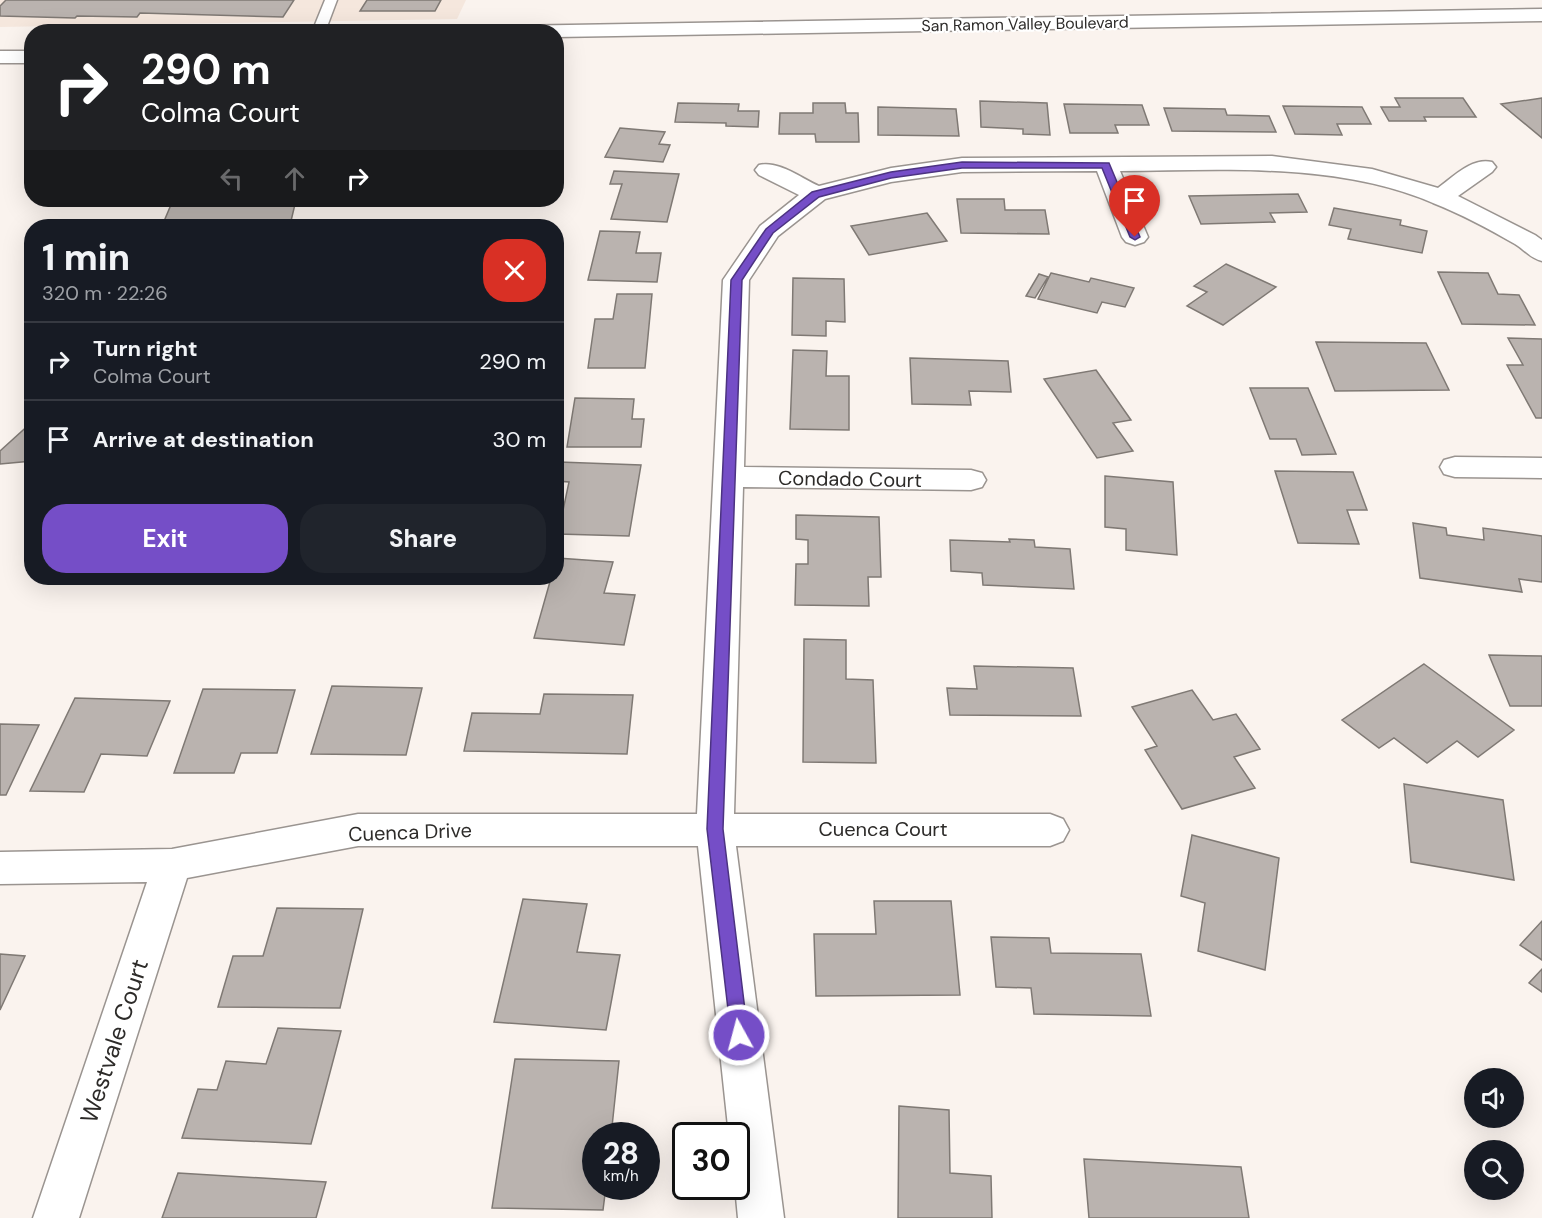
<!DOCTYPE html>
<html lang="en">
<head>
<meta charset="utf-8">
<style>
  :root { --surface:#171b24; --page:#20242c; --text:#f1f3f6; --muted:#9ea1a6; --line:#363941; --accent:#754ec7 }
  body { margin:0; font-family:"DM Sans",sans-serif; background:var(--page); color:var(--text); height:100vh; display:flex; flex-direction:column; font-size:22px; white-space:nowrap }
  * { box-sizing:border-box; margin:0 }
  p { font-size:20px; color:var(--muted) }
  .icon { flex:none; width:33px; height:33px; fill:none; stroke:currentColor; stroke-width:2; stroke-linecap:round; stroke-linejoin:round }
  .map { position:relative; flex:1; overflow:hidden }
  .drawer { position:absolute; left:24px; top:219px; width:540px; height:366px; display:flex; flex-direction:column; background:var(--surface); border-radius:24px; box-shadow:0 6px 24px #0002 }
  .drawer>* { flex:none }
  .top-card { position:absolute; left:24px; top:24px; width:540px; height:183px; border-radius:24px; box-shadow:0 6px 24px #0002; background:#202124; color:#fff; overflow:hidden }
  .tools { position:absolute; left:1464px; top:1068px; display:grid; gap:12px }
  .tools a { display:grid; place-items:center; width:60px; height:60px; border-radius:50%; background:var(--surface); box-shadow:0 6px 24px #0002; font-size:30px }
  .speed { position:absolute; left:582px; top:1122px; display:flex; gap:12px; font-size:30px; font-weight:700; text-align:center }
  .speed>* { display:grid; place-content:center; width:78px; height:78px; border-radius:50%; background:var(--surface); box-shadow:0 6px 24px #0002; line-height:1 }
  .speed small { font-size:15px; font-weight:400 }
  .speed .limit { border:3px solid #111; border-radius:9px; background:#fff; color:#111 }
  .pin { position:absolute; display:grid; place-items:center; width:51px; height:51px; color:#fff; margin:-62px -26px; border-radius:50% 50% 50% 0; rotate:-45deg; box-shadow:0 0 6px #0007 }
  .pin .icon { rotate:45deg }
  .me { position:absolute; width:66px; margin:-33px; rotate:353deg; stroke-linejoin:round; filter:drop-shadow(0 0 4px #0008) }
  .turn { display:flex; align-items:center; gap:21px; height:126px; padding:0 18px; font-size:27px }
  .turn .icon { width:78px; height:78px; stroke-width:2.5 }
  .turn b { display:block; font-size:42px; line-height:51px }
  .lanes { display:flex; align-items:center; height:57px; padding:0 18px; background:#0003; justify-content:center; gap:30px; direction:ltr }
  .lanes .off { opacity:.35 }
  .round { display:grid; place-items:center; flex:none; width:63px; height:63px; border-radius:24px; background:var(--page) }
  .headline { display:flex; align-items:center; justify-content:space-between; height:102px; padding:0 18px }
  h1 { font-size:36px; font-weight:800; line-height:45px }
  .primary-button { display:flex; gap:12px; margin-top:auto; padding:12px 18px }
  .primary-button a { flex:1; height:69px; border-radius:24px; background:var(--accent); color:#fff; font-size:24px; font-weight:800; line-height:69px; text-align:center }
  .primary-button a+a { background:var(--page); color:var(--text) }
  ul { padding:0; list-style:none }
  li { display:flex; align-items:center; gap:18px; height:78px; padding:0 18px; border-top:2px solid var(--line) }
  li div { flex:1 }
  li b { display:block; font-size:22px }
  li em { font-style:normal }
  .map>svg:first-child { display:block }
</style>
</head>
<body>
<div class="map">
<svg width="1542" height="1218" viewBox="0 0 1542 1218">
  <rect width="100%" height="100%" fill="#faf3ee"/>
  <path fill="#f5e7dd" d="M0,0H466L457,19L0,27Z"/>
  <path fill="#bab3af" stroke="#7f7974" stroke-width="1.5" d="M6,0H294L283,17L140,13L137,17L77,16L75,18L0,16V6Z
    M367,0H441L435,11H360Z
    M1395,98H1463L1476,117H1424L1426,121H1389L1381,107H1400Z
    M1542,98V138L1501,104Z
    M980,101L1047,103L1050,135L1023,134V129L981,127Z
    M678,103L739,104L738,111H759L758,127L726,126V123L675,122Z
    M813,103H845L846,113H858L859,142H816L815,134H779L780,113H813Z
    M1064,104L1142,105L1149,125H1115L1118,133H1070Z
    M1283,106L1362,107L1371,124H1337L1342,135L1295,134Z
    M878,107L956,109L959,136L878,135Z
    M1164,108L1225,109L1227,115L1269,116L1276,132L1172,131Z
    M620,128L665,132L659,144L670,145L663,162L605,157Z
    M614,171L679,174L667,222L611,219L622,184H610Z
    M1298,194L1307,212L1270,213L1275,222L1201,224L1189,196Z
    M957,199H1004L1005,210H1045L1049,234L961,233Z
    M173,200H296L291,221L308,220L306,226H162Z
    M1334,208L1401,220L1400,225L1427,231L1422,253L1348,239L1351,229L1329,225Z
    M927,213L947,241L869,255L851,226Z
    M600,231L640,232L636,253H661L657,282L588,280Z
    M1226,264L1276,287L1223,325L1187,306L1207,292L1194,286Z
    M1438,272L1488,273L1498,294L1519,295L1535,325L1462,324Z
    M1051,273L1089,282L1091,278L1134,288L1125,307L1102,302L1097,313L1038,299Z
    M1039,274L1048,277L1035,298L1026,296Z
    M793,278L844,279L845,322L826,321V336L792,335Z
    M617,294H652L645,368H588L595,319H613Z
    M1508,338L1542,339V418H1536L1507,365H1523Z
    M1316,342L1426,343L1449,390L1335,391Z
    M793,350L827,351L826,376H849V430L790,429Z
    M910,358L1008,361L1011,392L969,391L971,405L912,404Z
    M1096,370L1131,420L1113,423L1133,451L1097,458L1044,379Z
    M1250,388H1308L1336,454L1302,455L1296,439H1270Z
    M575,398L634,399L632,419H644L641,447H567Z
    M32,422V461L0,464V451Z
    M559,462L641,465L629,536L558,534L569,482L556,481Z
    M1275,471L1353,472L1367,510H1347L1359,544L1298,543Z
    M1105,476L1173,482L1177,555L1126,550V529L1105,527Z
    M796,515L879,517L881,577H868L869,606L795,605L796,564H808V540L796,539Z
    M1413,523L1446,528L1447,535L1484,540L1483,528L1542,536V582L1519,579L1522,592L1420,578Z
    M1009,539L1034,540L1035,547L1070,549L1074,589L983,585L982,573L951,571L950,540L1010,542Z
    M557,558L613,562L604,593L635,595L624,645L534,638L551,578H556Z
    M804,639L846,640V679L873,680L876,763L803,762Z
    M1489,655L1542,656V706H1510Z
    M1424,664L1514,730L1478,757L1457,741L1427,763L1394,738L1379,748L1342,720Z
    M974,666L1073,668L1081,716L950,715L947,688L977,689Z
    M332,686L422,688L406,755L311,754Z
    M203,689L295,690L277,753H241L234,773H174Z
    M1192,690L1213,720L1236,714L1260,749L1234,757L1255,788L1182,809L1145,750L1157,746L1132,707Z
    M544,694L633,695L627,754L464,751L472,713L540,714Z
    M75,698L170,701L147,756L101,754L84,792L30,791Z
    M0,724L39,725L6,795H0Z
    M1404,784L1503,800L1514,880L1411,862Z
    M1192,835L1279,858L1265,970L1198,951L1205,903L1181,896Z
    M523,899L587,904L577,952L620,955L606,1030L494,1022Z
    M874,901H951L960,995L816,996L814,934H876Z
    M277,908L363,909L340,1008L218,1007L233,956H263Z
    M1542,921V960L1520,945Z
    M991,937L1049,938L1051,953L1141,954L1151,1016L1034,1014L1031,988L996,987Z
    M0,954L25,956L0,1010Z
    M1542,969V992L1529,983Z
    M278,1028L341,1031L311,1144L182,1138L198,1089L217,1090L226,1061L266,1064Z
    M515,1059L619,1061L611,1136H596V1186H606L603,1210L492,1208Z
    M899,1106L949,1110L950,1173L991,1176L992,1218H898Z
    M1084,1159L1241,1167L1249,1218H1089Z
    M178,1173L326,1182L316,1218H162Z"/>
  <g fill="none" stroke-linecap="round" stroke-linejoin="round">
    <defs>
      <path id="lane" d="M325,0H337L325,32H312Z
        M157,200H175L167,205L160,203Z"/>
      <path id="street" d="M1272,156L1372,169L1438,188C1453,177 1472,157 1492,162L1496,167L1492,172L1458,196L1535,235L1542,240V261C1530,258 1525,250 1515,244C1489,229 1461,214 1433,203C1339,162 1221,170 1120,171L1148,237L1144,242L1135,245L1126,242L1122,237L1097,171L962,172L891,182L825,199L778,236L749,280L744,467L971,470L982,473L986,480L982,487L971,490L743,487L734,814H1050L1063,819L1069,830L1063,841L1050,846H736L784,1218H738L735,1186H736V1136H729L698,846H358L187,878L79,1218H33L147,882L0,884V852L172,849L358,814H697L723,280L760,226L799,195L759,175L755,170L759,165C778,160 801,178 819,186L891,168L962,158Z
        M1455,457L1542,458V478L1455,477L1444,474L1440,467L1444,460Z"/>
      <path id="secondary" d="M1542,9V21L556,37V32H499L502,28L509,26Z
        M0,51H32V63H0Z"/>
    </defs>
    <use href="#lane" stroke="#9a9490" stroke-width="3"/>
    <use href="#street" stroke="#9a9490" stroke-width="3"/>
    <use href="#secondary" stroke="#9a9490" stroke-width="3"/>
    <use href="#lane" fill="#fff" fill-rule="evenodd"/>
    <use href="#street" fill="#fff" fill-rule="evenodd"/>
    <use href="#secondary" fill="#fff" fill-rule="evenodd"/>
  </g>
  <path fill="#754ec7" stroke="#4c3381" stroke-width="1.5" d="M962,162L1109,163L1140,237L1135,240L1130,237L1102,168H962L891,178L819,197L773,233L742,280L723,829L748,1035L746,1040L739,1043L733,1040L731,1035L707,829L731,280L766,229L812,192L891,172Z"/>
  <g text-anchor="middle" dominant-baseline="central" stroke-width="4.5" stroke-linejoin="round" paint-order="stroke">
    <g font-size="16" fill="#2d2b29" stroke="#fff">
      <text transform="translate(1025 24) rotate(-1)">San Ramon Valley Boulevard</text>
    </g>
    <g font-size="20" fill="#2d2b29" stroke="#fff">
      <text transform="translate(850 479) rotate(1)">Condado Court</text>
      <text x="883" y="829">Cuenca Court</text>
      <text transform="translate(410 832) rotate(-2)">Cuenca Drive</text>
    </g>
    <g font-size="24" fill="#2d2b29" stroke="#fff">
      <text transform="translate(114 1041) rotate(-72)">Westvale Court</text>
    </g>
  </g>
</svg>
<div class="tools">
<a><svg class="icon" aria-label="sound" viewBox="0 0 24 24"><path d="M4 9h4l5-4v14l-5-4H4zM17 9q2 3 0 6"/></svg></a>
<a><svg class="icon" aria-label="search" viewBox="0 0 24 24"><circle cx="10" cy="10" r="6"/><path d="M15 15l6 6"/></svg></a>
</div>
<div class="speed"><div>28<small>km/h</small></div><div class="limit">30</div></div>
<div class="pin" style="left:1135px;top:237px;background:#d93025"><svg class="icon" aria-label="arrive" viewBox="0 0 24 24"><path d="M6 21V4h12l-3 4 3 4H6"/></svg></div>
<svg class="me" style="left:739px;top:1035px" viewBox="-20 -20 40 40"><circle r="17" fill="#754ec7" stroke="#fff" stroke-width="3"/><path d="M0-11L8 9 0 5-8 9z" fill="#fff"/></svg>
<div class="top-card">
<div class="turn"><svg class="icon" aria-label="right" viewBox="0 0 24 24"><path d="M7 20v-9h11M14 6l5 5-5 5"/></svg><div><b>290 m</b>Colma Court</div></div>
<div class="lanes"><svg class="icon off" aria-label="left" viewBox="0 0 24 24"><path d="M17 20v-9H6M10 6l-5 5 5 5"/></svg><svg class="icon off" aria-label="ahead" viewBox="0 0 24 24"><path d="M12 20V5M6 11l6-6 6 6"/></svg><svg class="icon" aria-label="right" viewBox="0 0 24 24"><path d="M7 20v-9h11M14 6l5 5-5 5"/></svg></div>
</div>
<section class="drawer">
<div class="headline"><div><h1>1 min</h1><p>320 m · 22:26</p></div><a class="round" style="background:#d93025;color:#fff"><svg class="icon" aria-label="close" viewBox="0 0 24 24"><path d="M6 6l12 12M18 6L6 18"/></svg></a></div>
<ul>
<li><svg class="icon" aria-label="right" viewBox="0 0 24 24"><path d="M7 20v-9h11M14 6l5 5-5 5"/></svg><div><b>Turn right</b><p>Colma Court</p></div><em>290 m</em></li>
<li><svg class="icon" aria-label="arrive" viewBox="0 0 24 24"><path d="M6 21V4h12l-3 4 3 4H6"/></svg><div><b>Arrive at destination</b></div><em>30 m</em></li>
</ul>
<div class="primary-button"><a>Exit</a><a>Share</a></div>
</section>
</div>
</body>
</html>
